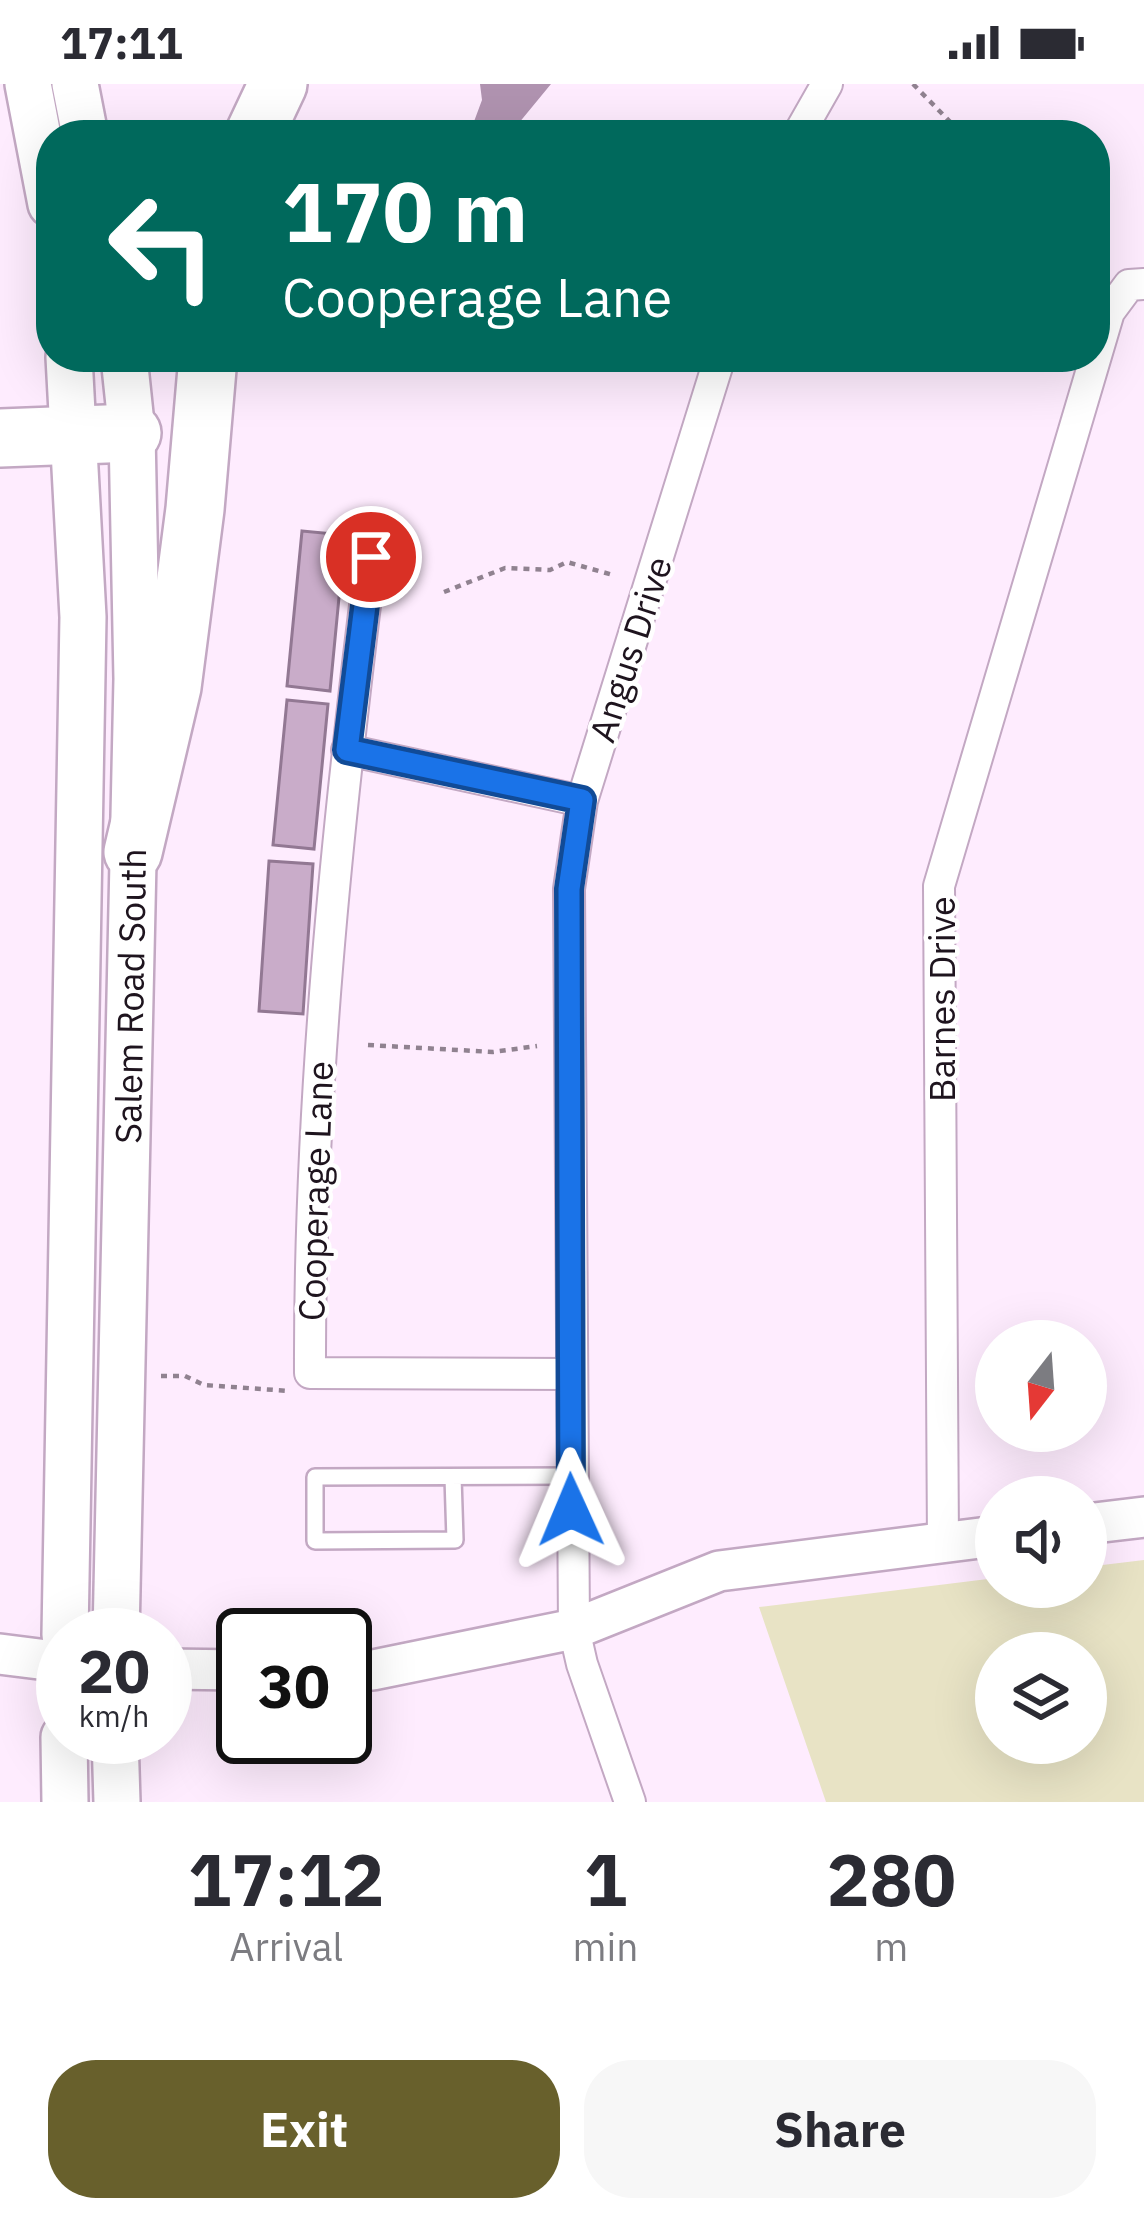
<!DOCTYPE html>
<html lang="en">
<head>
<meta charset="utf-8">
<style>
  :root { --surface:#fff; --page:#f7f7f7; --text:#2b2b33; --muted:#7c7c81; --accent:#68602c }
  body { margin:0; font-family:"IBM Plex Sans",sans-serif; background:var(--page); color:var(--text); height:100vh; display:flex; flex-direction:column; font-size:45px; white-space:nowrap }
  * { box-sizing:border-box; margin:0 }
  p { font-size:39px; color:var(--muted) }
  .icon { flex:none; width:66px; height:66px; fill:none; stroke:currentColor; stroke-width:2; stroke-linecap:round; stroke-linejoin:round }
  .map { position:relative; height:1718px; overflow:hidden }
  .panel { display:flex; flex-direction:column; background:var(--surface); flex:1 }
  .panel>* { flex:none }
  .top-card { position:absolute; left:36px; top:36px; width:1074px; height:252px; border-radius:48px; box-shadow:0 12px 48px #0002; background:#00695c; color:#fff; overflow:hidden }
  .needle { width:78px; rotate:197deg }
  .tools { position:absolute; left:975px; top:1236px; display:grid; gap:24px }
  .tools a { display:grid; place-items:center; width:132px; height:132px; border-radius:50%; background:var(--surface); box-shadow:0 12px 48px #0002; font-size:60px }
  .speed { position:absolute; left:36px; top:1524px; display:flex; gap:24px; font-size:60px; font-weight:700; text-align:center }
  .speed>* { display:grid; place-content:center; width:156px; height:156px; border-radius:50%; background:var(--surface); box-shadow:0 12px 48px #0002; line-height:1 }
  .speed small { font-size:30px; font-weight:400 }
  .speed .limit { border:6px solid #111; border-radius:18px; background:#fff; color:#111 }
  .pin { position:absolute; display:grid; place-items:center; width:102px; height:102px; color:#fff; margin:-51px; border:6px solid #fff; border-radius:50%; box-shadow:0 3px 12px #0007 }
  .me { position:absolute; width:132px; margin:-66px; rotate:359deg; stroke-linejoin:round; filter:drop-shadow(0 0 9px #0008) }
  .turn { display:flex; align-items:center; gap:42px; height:252px; padding:0 48px; font-size:54px }
  .turn .icon { width:156px; height:156px; stroke-width:2.5 }
  .turn b { display:block; font-size:84px; line-height:102px }
  .eta { display:flex; justify-content:space-evenly; align-items:center; height:204px; text-align:center }
  .eta b { font-size:72px; font-weight:800; line-height:84px }
  .primary-button { display:flex; gap:24px; margin-top:auto; padding:24px 48px }
  .primary-button a { flex:1; height:138px; border-radius:48px; background:var(--accent); color:#fff; font-size:48px; font-weight:800; line-height:138px; text-align:center }
  .primary-button a+a { background:var(--page); color:var(--text) }
  .status { display:flex; justify-content:space-between; align-items:center; height:84px; padding:0 60px; background:var(--surface); direction:ltr }
  .status svg { height:33px; fill:currentColor }
  .map>svg:first-child { display:block }
</style>
</head>
<body>
<div class="status"><b>17:11</b><svg viewBox="0 0 49 12"><path d="M0 12V9h3v3zM5 12V6h3v6zM10 12V3h3v9zM15 12V0h3v12zM26 1h20v11H26zM47 4h2v5h-2z"/></svg></div>
<div class="map">
<svg width="1144" height="1718" viewBox="0 0 1144 1718">
  <rect width="100%" height="100%" fill="#feecfe"/>
  <path fill="#e8e3c5" fill-rule="evenodd" d="M1144,1476V1718H826L759,1523L996,1494V1503H1086V1483ZM996,1569H1086V1659H996Z"/>
  <path fill="#b093b0" d="M480,0H551L509,51H469L482,16Z"/>
  <path fill="#c9acc9" stroke="#927893" stroke-width="3" d="M302,447L345,451L330,607L287,602Z
    M287,616L328,620L314,765L273,761Z
    M269,777L313,780L303,930L259,927Z"/>
  <g fill="none" stroke-linecap="round" stroke-linejoin="round">
    <defs>
      <path id="service" d="M453,1393L455,1456L315,1457V1393L570,1392"/>
      <path id="minor" d="M798,51L827,0
        M371,473C337,744 309,1015 310,1289L571,1290
        M347,666L582,717
        M943,1459L939,802L1109,228L1129,201L1144,200
        M630,1718L582,1580L574,1545L569,805L582,717L720,273"/>
      <path id="tertiary" d="M1086,1440L1144,1433
        M0,1570L63,1578
        M165,1585L243,1586
        M345,1586H373L574,1545L719,1487L996,1452"/>
      <path id="secondary" d="M28,0L51,120
        M75,0L85,51
        M65,1551L83,533L69,273
        M116,1551L137,595L132,349L124,273
        M64,1653L65,1718
        M115,1653L117,1718"/>
      <path id="motorway" d="M254,51L278,0
        M0,354L132,349
        M133,768L172,603L195,425L208,273"/>
    </defs>
    <use href="#service" stroke="#c3a8c3" stroke-width="20"/>
    <use href="#minor" stroke="#c3a8c3" stroke-width="34"/>
    <use href="#tertiary" stroke="#c3a8c3" stroke-width="44"/>
    <use href="#secondary" stroke="#c3a8c3" stroke-width="50"/>
    <use href="#motorway" stroke="#c3a8c3" stroke-width="62"/>
    <path stroke="#908290" stroke-width="4.5" stroke-dasharray="6 6" stroke-linecap="butt" d="M913,0L963,51
      M444,508L505,484L550,486L567,478L613,491
      M368,961L493,968L537,962
      M161,1292H185L204,1301L290,1307"/>
    <use href="#service" stroke="#fff" stroke-width="15"/>
    <use href="#minor" stroke="#fff" stroke-width="30"/>
    <use href="#tertiary" stroke="#fff" stroke-width="39"/>
    <use href="#secondary" stroke="#fff" stroke-width="45"/>
    <use href="#motorway" stroke="#fff" stroke-width="57"/>
  </g>
  <g fill="none" stroke-linecap="round" stroke-linejoin="round">
    <defs>
      <path id="route" d="M371,473L347,666L582,716L569,805L571,1426"/>
    </defs>
    <use href="#route" stroke="#114b97" stroke-width="30"/>
    <use href="#route" stroke="#1a73e8" stroke-width="21"/>
  </g>
  <g text-anchor="middle" dominant-baseline="central" stroke-width="9" stroke-linejoin="round" paint-order="stroke">
    <g font-size="36" fill="#1e141e" stroke="#fff">
      <text transform="translate(630 565) rotate(-72)">Angus Drive</text>
      <text transform="translate(130 912) rotate(-89)">Salem Road South</text>
      <text transform="translate(941 915) rotate(-90)">Barnes Drive</text>
      <text transform="translate(315 1107) rotate(-88)">Cooperage Lane</text>
    </g>
  </g>
</svg>
<div class="tools">
<a><svg class="needle" viewBox="-14 -14 28 28"><path d="M0-13l5 13h-10z" fill="#e53935"/><path d="M0 13l5-13h-10z" fill="#7c7c81"/></svg></a>
<a><svg class="icon" aria-label="sound" viewBox="0 0 24 24"><path d="M4 9h4l5-4v14l-5-4H4zM17 9q2 3 0 6"/></svg></a>
<a><svg class="icon" aria-label="layers" viewBox="0 0 24 24"><path d="M12 4l9 5-9 5-9-5zM3 14l9 5 9-5"/></svg></a>
</div>
<div class="speed"><div>20<small>km/h</small></div><div class="limit">30</div></div>
<div class="pin" style="left:371px;top:473px;background:#d93025"><svg class="icon" aria-label="arrive" viewBox="0 0 24 24"><path d="M6 21V4h12l-3 4 3 4H6"/></svg></div>
<svg class="me" style="left:571px;top:1426px" viewBox="-20 -20 40 40"><path d="M0-17L14 15 0 8-14 15z" fill="#1a73e8" stroke="#fff" stroke-width="4"/></svg>
<div class="top-card">
<div class="turn"><svg class="icon" aria-label="left" viewBox="0 0 24 24"><path d="M17 20v-9H6M10 6l-5 5 5 5"/></svg><div><b>170 m</b>Cooperage Lane</div></div>
</div>
</div>
<section class="panel">
<div class="eta">
<div><b>17:12</b><p>Arrival</p></div>
<div><b>1</b><p>min</p></div>
<div><b>280</b><p>m</p></div>
</div>
<div class="primary-button"><a>Exit</a><a>Share</a></div>
</section>
</body>
</html>
